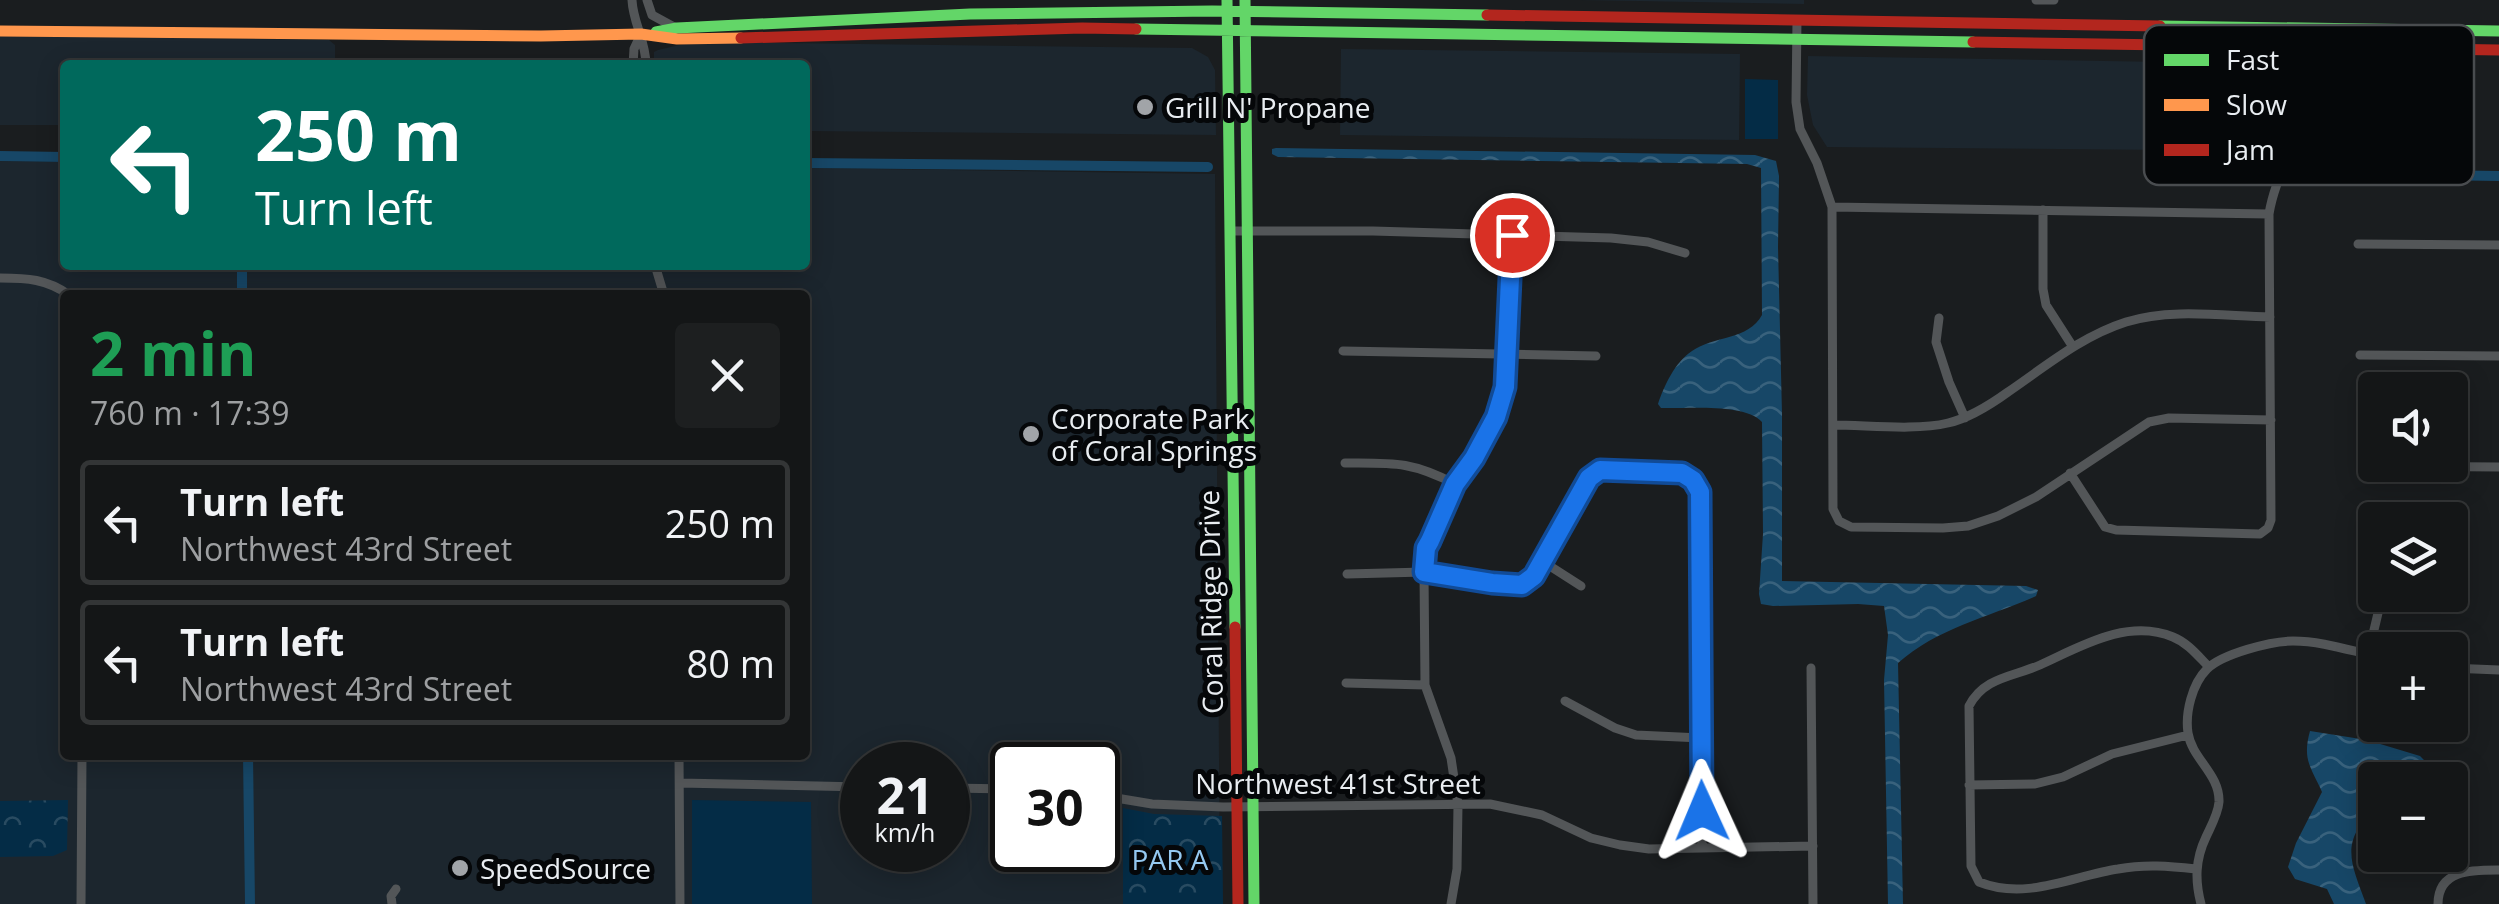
<!DOCTYPE html>
<html lang="en">
<head>
<meta charset="utf-8">
<style>
  :root { --surface:#141617; --page:#1d1f20; --text:#f1f3f6; --muted:#9d9fa1; --line:#333536 }
  body { margin:0; font-family:"Open Sans",sans-serif; background:var(--page); color:var(--text); height:100vh; display:flex; flex-direction:column; font-size:38px; white-space:nowrap }
  * { box-sizing:border-box; margin:0 }
  p { font-size:32px; color:var(--muted) }
  .icon { flex:none; width:55px; height:55px; fill:none; stroke:currentColor; stroke-width:2; stroke-linecap:round; stroke-linejoin:round }
  .map { position:relative; flex:1; overflow:hidden }
  .panel { position:absolute; left:60px; top:290px; width:750px; height:470px; display:flex; flex-direction:column; background:var(--surface); border-radius:10px; box-shadow:0 5px 25px #0003,0 0 0 2px var(--line) }
  .panel>* { flex:none }
  .top-card { position:absolute; left:60px; top:60px; width:750px; height:210px; border-radius:10px; box-shadow:0 5px 25px #0003,0 0 0 2px var(--line); background:#00695c; color:#fff; overflow:hidden }
  .buttons { position:absolute; left:2358px; top:372px; display:grid; gap:20px }
  .buttons a { display:grid; place-items:center; width:110px; height:110px; border-radius:10px; background:var(--surface); box-shadow:0 5px 25px #0003,0 0 0 2px var(--line); font-size:50px }
  .speed { position:absolute; left:840px; top:742px; display:flex; gap:20px; font-size:50px; font-weight:700; text-align:center }
  .speed>* { display:grid; place-content:center; width:130px; height:130px; border-radius:50%; background:var(--surface); box-shadow:0 5px 25px #0003,0 0 0 2px var(--line); line-height:1 }
  .speed small { font-size:25px; font-weight:400 }
  .speed .limit { border:5px solid #111; border-radius:15px; background:#fff; color:#111 }
  .pin { position:absolute; display:grid; place-items:center; width:85px; height:85px; color:#fff; margin:-42px; border:5px solid #fff; border-radius:50%; box-shadow:0 2px 10px #0007 }
  .me { position:absolute; width:110px; margin:-55px; rotate:359deg; stroke-linejoin:round; filter:drop-shadow(0 0 8px #0008) }
  .turn { display:flex; align-items:center; gap:35px; height:210px; padding:0 30px; font-size:45px }
  .turn .icon { width:130px; height:130px; stroke-width:2.5 }
  .turn b { display:block; font-size:70px; line-height:85px }
  .round { display:grid; place-items:center; flex:none; width:105px; height:105px; border-radius:10px; background:var(--page) }
  .headline { display:flex; align-items:center; justify-content:space-between; height:170px; padding:0 30px }
  h1 { font-size:60px; font-weight:700; line-height:75px; color:#1e9e55 }
  ul { padding:0; list-style:none }
  li { display:flex; align-items:center; gap:30px; height:125px; margin:0 20px 15px; padding:0 10px; border:5px solid var(--line); border-radius:10px }
  li div { flex:1 }
  li b { display:block; font-size:38px }
  li em { font-style:normal }
  .map>svg:first-child { display:block }
</style>
</head>
<body>
<div class="map">
<svg width="2499" height="904" viewBox="0 0 2499 904">
  <defs>
    <pattern id="forest-crowns" width="20" height="18" patternUnits="userSpaceOnUse" patternTransform="scale(2.5)"><rect width="20" height="18" fill="#042c46"/><path d="M2 6a3 3 0 1 1 6 0M12 15a3 3 0 1 1 6 0" fill="none" stroke="#294b61"/></pattern>
    <pattern id="water-waves" width="16" height="10" patternUnits="userSpaceOnUse" patternTransform="scale(2.5)"><rect width="16" height="10" fill="#174767"/><path d="M0 5q4-4 8 0t8 0" fill="none" stroke="#39627d"/></pattern>
  </defs>
  <rect width="100%" height="100%" fill="#1a1d1f"/>
  <path fill="#1c262e" fill-rule="evenodd" d="M1580,0H1804V4Z
    M0,36L329,40L335,45V65H65V125H0Z
    M692,42L1192,48L1208,57L1215,70L1216,135L805,131V65H654V52L658,50Z
    M1341,49L1740,54L1739,140L1340,135Z
    M1808,56L2281,64L2285,76L2282,141L2279,151L1827,147L1813,125L1807,95Z
    M0,161L65,162V265H805V168L1215,174L1220,904H0ZM65,295H805V755H65ZM862,765H948V850H862ZM1012,765H1098V850H1012Z"/>
  <path fill="#042c46" d="M1745,79L1778,80V139H1745Z
    M692,800L811,802L812,904H692Z"/>
  <path fill="url(#forest-crowns)" d="M68,800L67,850L53,856L0,857V801Z
    M1123,808L1154,814L1222,816L1223,904H1123Z"/>
  <path fill="url(#water-waves)" d="M1276,148L1755,155L1776,161L1779,176L1778,247L1782,414V581L2026,586L2038,590L2036,596C1989,617 1937,628 1898,663L1903,904H1888L1884,680L1888,635L1884,606L1858,604L1773,606L1761,604L1759,594L1763,534L1762,422C1745,403 1687,409 1661,408L1658,404C1664,386 1675,362 1692,351C1713,336 1749,340 1762,315L1761,168L1747,164L1278,157L1272,154V149Z
    M2310,731L2367,740L2420,756L2426,762L2427,780H2375V809C2339,842 2351,863 2366,904H2334L2327,889L2295,879L2288,867L2296,843L2322,792C2311,767 2302,760 2310,731Z"/>
  <g fill="none" stroke-linecap="round" stroke-linejoin="round">
    <path stroke="#174767" stroke-width="10" d="M0,156L65,157
      M805,163L1208,167
      M2363,174L2499,176
      M242,265V295
      M248,755L250,904"/>
    <path stroke="#535658" stroke-width="9" d="M632,0C633,23 646,41 646,65
      M647,0L652,15L674,27
      M2036,0H2054
      M1797,20L1796,102L1800,129L1817,163L1832,207L1833,509L1839,521L1851,527L1943,528L1968,526L1998,516L2036,497L2149,422L2169,418L2271,420
      M633,65L634,49L641,34
      M1832,207L2269,214
      M2043,210V289L2046,305L2073,347
      M1231,231H1373L1611,238L1648,242L1685,253
      M2358,244L2499,245
      M655,265L664,295
      M0,278C27,278 47,279 69,295
      M1939,318L1936,342L1949,382L1965,418
      M1343,351L1596,356
      M2360,355L2499,356
      M1833,425C1867,425 1915,431 1948,423C1970,418 1990,405 2008,392C2046,366 2082,336 2126,322C2171,308 2223,316 2270,317
      M1345,463C1393,463 1411,461 1455,484
      M2361,466L2499,467
      M2070,473L2105,527L2116,530L2260,534L2268,528L2271,520L2269,214C2275,177 2296,146 2304,110C2308,90 2305,67 2305,47
      M1542,561L1581,586
      M1347,574L1424,572L1492,583L1522,585L1534,576L1589,477L1600,471L1682,473L1693,480L1700,492L1702,848
      M2368,655L2379,609L2389,595
      M1811,668L1813,904
      M2450,668L2499,670
      M1346,683L1425,685
      M1565,701L1615,728L1636,735L1701,738
      M679,755L680,904
      M680,783L862,787
      M1969,785L2035,784L2063,777L2112,754L2188,735
      M948,788L1012,789
      M1098,795L1152,804L1223,807L1490,804L1542,815L1591,838L1620,845L1649,849L1813,846
      M2196,869C2169,866 2145,864 2118,869C2072,876 2026,901 1979,882L1971,866L1969,706C1984,677 2013,677 2040,665C2080,647 2127,618 2173,637C2188,643 2198,656 2209,667
      M81,904L82,755
      M392,904L391,896L396,889
      M1451,904L1457,869L1458,805L1451,758L1425,685L1424,572L1426,548L1437,524L1455,484L1474,458L1496,417L1505,387L1512,235
      M2201,904C2195,881 2195,860 2206,837C2211,826 2218,814 2219,802C2220,774 2192,759 2188,733C2185,713 2192,684 2207,669C2222,654 2271,641 2293,641C2321,641 2348,650 2375,656
      M2438,904C2438,869 2473,870 2499,870"/>
    <path stroke="#63d668" stroke-width="11" d="M1227,0L1235,627
      M1245,0L1254,904
      M2160,26L2499,31
      M1136,29L1973,42
      M656,32L677,28L970,14L1212,11L1487,15"/>
    <path stroke="#ff974d" stroke-width="11" d="M0,31L541,36L641,34L677,39L741,38"/>
    <path stroke="#b3261e" stroke-width="11" d="M1487,15L2160,26
      M741,38L1082,28L1136,29
      M1973,42L2499,50
      M1235,627L1238,904"/>
  </g>
  <g fill="none" stroke-linecap="round" stroke-linejoin="round">
    <defs>
      <path id="route" d="M1512,235L1505,387L1496,417L1474,458L1455,484L1430,541L1426,548L1424,572L1492,583L1522,585L1534,576L1589,478L1600,470L1682,473L1693,480L1700,492L1702,811"/>
    </defs>
    <use href="#route" stroke="#114b97" stroke-width="25"/>
    <use href="#route" stroke="#1a73e8" stroke-width="18"/>
  </g>
  <g fill="#a1a4a8" stroke="#050709" stroke-width="4">
    <circle cx="1145" cy="107" r="10"/>
    <circle cx="1031" cy="434" r="10"/>
    <circle cx="460" cy="868" r="10"/>
  </g>
  <g text-anchor="middle" dominant-baseline="central" stroke-width="10" stroke-linejoin="round" paint-order="stroke">
    <g font-size="28" fill="#e9edf1" stroke="#050709" text-anchor="start">
      <text x="1165" y="107">Grill N' Propane</text>
      <text x="1051" y="418">Corporate Park<tspan x="1051" dy="32">of Coral Springs</tspan></text>
      <text x="480" y="868">SpeedSource</text>
    </g>
    <g font-size="28" fill="#e9edf1" stroke="#050709">
      <text transform="translate(1210 602) rotate(-91)">Coral Ridge Drive</text>
      <text x="1338" y="783">Northwest 41st Street</text>
    </g>
    <g font-size="28" fill="#95c9f1" stroke="#050709">
      <text x="1170" y="859">PAR A</text>
    </g>
  </g>
  <rect x="2144" y="25" width="330" height="160" rx="15" fill="#050709" stroke="#494c4f" stroke-width="2.5"/>
  <rect x="2164" y="54" width="45" height="12" fill="#63d668"/>
  <rect x="2164" y="99" width="45" height="12" fill="#ff974d"/>
  <rect x="2164" y="144" width="45" height="12" fill="#b3261e"/>
  <g font-size="28" fill="#e9edf1">
    <text x="2226" y="70">Fast</text>
    <text x="2226" y="115">Slow</text>
    <text x="2226" y="160">Jam</text>
  </g>
</svg>
<div class="buttons">
<a><svg class="icon" aria-label="sound" viewBox="0 0 24 24"><path d="M4 9h4l5-4v14l-5-4H4zM17 9q2 3 0 6"/></svg></a>
<a><svg class="icon" aria-label="layers" viewBox="0 0 24 24"><path d="M12 4l9 5-9 5-9-5zM3 14l9 5 9-5"/></svg></a>
<a>+</a>
<a>−</a>
</div>
<div class="speed"><div>21<small>km/h</small></div><div class="limit">30</div></div>
<div class="pin" style="left:1512px;top:235px;background:#d93025"><svg class="icon" aria-label="arrive" viewBox="0 0 24 24"><path d="M6 21V4h12l-3 4 3 4H6"/></svg></div>
<svg class="me" style="left:1702px;top:811px" viewBox="-20 -20 40 40"><path d="M0-17L14 15 0 8-14 15z" fill="#1a73e8" stroke="#fff" stroke-width="4"/></svg>
<div class="top-card">
<div class="turn"><svg class="icon" aria-label="left" viewBox="0 0 24 24"><path d="M17 20v-9H6M10 6l-5 5 5 5"/></svg><div><b>250 m</b>Turn left</div></div>
</div>
<section class="panel">
<div class="headline"><div><h1>2 min</h1><p>760 m · 17:39</p></div><a class="round"><svg class="icon" aria-label="close" viewBox="0 0 24 24"><path d="M6 6l12 12M18 6L6 18"/></svg></a></div>
<ul>
<li><svg class="icon" aria-label="left" viewBox="0 0 24 24"><path d="M17 20v-9H6M10 6l-5 5 5 5"/></svg><div><b>Turn left</b><p>Northwest 43rd Street</p></div><em>250 m</em></li>
<li><svg class="icon" aria-label="left" viewBox="0 0 24 24"><path d="M17 20v-9H6M10 6l-5 5 5 5"/></svg><div><b>Turn left</b><p>Northwest 43rd Street</p></div><em>80 m</em></li>
</ul>
</section>
</div>
</body>
</html>
